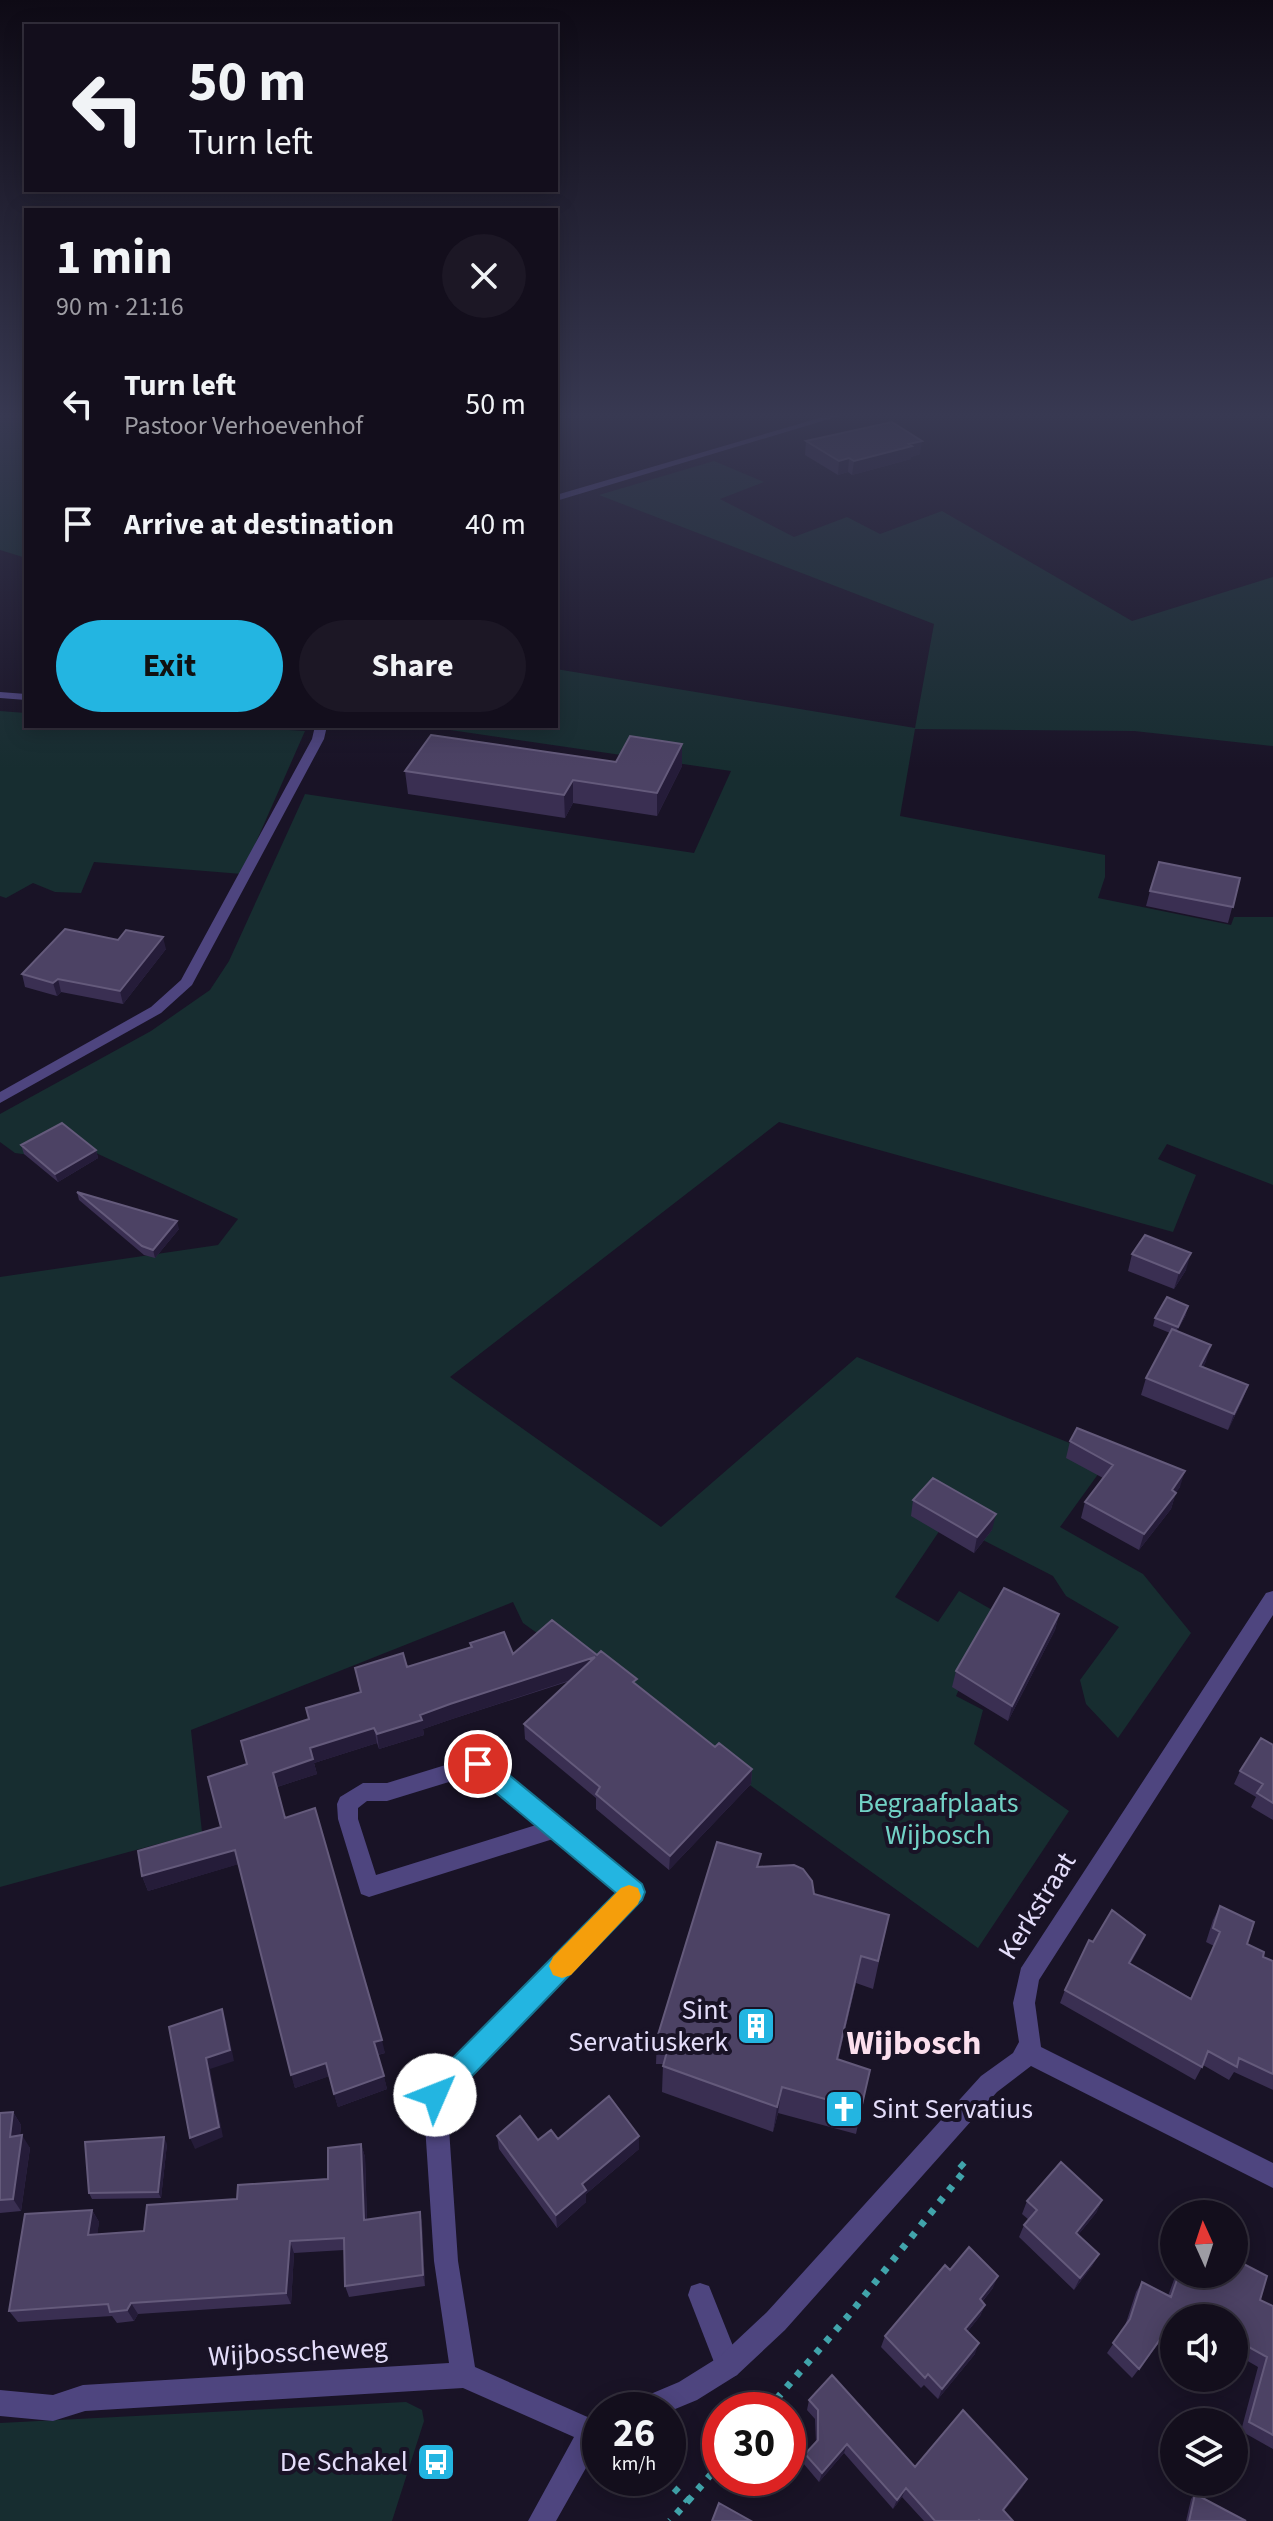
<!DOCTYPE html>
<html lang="en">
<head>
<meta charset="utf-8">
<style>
  :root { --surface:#130e1c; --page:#1c1725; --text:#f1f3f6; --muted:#9d9ca3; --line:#322e3b; --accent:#23b5e1 }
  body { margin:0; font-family:"Source Sans 3",sans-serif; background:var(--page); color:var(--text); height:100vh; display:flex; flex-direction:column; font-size:30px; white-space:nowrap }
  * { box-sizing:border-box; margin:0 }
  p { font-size:26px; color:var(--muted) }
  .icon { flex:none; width:44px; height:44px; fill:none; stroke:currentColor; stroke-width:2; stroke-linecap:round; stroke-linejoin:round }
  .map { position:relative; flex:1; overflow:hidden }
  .details { position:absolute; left:24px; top:208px; width:534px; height:520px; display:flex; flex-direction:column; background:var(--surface); border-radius:0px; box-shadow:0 4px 20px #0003,0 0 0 2px var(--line) }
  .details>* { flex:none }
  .hud { position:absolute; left:24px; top:24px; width:534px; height:168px; border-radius:0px; box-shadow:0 4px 20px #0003,0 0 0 2px var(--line); background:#130e1c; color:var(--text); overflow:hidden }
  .needle { width:52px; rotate:357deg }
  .controls { position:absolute; left:1160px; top:2200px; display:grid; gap:16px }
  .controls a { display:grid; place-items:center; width:88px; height:88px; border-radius:50%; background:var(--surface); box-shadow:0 4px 20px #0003,0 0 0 2px var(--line); font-size:40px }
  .speed { position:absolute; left:582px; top:2392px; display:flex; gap:16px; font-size:40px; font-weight:700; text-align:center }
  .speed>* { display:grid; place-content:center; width:104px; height:104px; border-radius:50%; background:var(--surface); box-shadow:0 4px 20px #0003,0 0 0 2px var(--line); line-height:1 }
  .speed small { font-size:20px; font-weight:400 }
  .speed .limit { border:12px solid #d22; background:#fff; color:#111 }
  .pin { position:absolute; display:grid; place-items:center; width:68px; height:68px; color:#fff; margin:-34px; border:4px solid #fff; border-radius:50%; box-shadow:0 2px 8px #0007 }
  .me { position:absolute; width:88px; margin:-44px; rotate:46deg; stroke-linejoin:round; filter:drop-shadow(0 0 6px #0008) }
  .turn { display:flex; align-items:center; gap:28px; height:168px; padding:0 32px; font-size:36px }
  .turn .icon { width:104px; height:104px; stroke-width:2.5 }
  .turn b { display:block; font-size:56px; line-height:68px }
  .round { display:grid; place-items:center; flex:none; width:84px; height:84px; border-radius:42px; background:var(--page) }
  .headline { display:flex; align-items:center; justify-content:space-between; height:136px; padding:0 32px }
  h1 { font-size:48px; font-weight:700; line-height:60px }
  .primary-button { display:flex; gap:16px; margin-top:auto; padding:16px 32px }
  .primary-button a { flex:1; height:92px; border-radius:48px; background:var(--accent); color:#111; font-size:32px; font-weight:700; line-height:92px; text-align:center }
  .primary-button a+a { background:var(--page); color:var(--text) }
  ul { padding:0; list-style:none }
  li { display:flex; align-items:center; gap:24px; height:120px; padding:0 32px }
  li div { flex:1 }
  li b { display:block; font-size:30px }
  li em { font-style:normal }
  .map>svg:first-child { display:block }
</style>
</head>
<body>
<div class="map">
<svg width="1273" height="2521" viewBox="0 0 1273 2521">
  <rect width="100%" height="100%" fill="#191326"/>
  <path fill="#172d30" d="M0,416H26V558L0,550Z
    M714,461L764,482L720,499L794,537L847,517L880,534L942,511L1132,621L1273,577V746L1134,731L915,729L900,816L1105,855V877L1098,898L1231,925L1234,917H1273V1185L1167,1144L1158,1159L1196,1175L1173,1232L779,1122L450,1377L661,1527L857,1357L1109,1459L1060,1527L1143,1574L1191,1633L1118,1738L1086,1704L1080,1680L1119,1627L1066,1596L1053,1576L946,1521L895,1597L938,1622L959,1591L994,1611L956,1696L983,1710L974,1744L1069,1811L978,1948L523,1623L513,1602L191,1730L202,1832L0,1887V1277L218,1245L238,1219L96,1153L30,1155L15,1153L0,1142V1114L151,1031L210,990L229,961L305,794L694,853L731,771L423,726H556V669L915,728L934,624L599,495Z
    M0,711L26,713V726H227L305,731L242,874L94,862L81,893L55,892L33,883L6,898L0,896Z
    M406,2402L422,2410L424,2421L392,2521H0V2423Z"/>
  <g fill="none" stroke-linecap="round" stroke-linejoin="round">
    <path stroke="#41a4ab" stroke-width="7" stroke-dasharray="6 9" stroke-linecap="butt" d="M767,2410L849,2315L966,2169L956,2160
      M663,2478L688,2501L670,2521
      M688,2501L720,2464"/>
    <path fill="#4e457f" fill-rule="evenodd" d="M700,2283L709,2286L741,2366L737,2375L728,2379L719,2375L688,2295L691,2286Z"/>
    <path fill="#4e457f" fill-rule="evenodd" d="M826,416H839L556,501V495Z
      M0,692L26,694V700L0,698Z
      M315,726H327L324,739L192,985L161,1013L0,1103V1092L151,1007L181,980L312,739Z
      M1273,1591V1615L1039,1980L1035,2003L1041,2047L1273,2163V2188L1031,2066L997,2092L785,2330L737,2375L697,2400L668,2412V2410H630L634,2401L679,2382L719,2357L767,2312L981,2076L1013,2053L1019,2042L1013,2003L1021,1968L1266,1593Z
      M478,1755L485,1758L641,1885L644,1892L641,1899L447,2099L458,2261L475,2367L592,2419L600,2416V2443L556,2521H528L574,2437L463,2388L85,2411L53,2421L0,2416V2390L53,2395L83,2385L449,2363L434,2261L423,2095L427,2087L618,1893L553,1839L369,1897L361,1894L338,1819L337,1804L340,1797L363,1783H387ZM475,1774L536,1825L376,1875L358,1819V1808L367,1801H387Z"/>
  </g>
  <path fill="#3a2f52" d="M806,441L920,454L911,457V459L852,475L848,472L838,475L805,455Z
    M616,762L682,766L657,816L573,803L565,818L408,794L405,771Z
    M1240,878L1228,923L1146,906L1150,891Z
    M166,949L123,1004L61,992L57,996L25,987L22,974Z
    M21,1145L96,1150L98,1158L58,1182L24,1154Z
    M77,1192L179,1229L155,1258L144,1255L79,1200Z
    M1132,1254L1186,1270L1174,1289L1128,1271Z
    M1186,1315L1177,1331L1206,1361L1203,1367L1248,1385L1242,1401L1228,1430L1141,1395L1146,1378L1170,1333L1153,1326L1155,1318Z
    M1070,1441L1180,1487L1176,1492L1171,1509L1139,1550L1081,1518L1085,1502L1103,1478L1066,1458Z
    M913,1500L992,1530L974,1553L911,1516Z
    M1059,1614L1055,1630L1008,1721L952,1687L956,1671Z
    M470,1643L513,1654L597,1655L637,1685L715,1747L752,1769L751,1784L669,1870L596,1809V1798L525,1739L524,1724L570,1681L452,1719L423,1729L424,1735L379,1749L377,1743L314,1763L317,1774L277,1787L285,1818L385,2053L378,2055L387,2089L338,2107L329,2076L295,2088L238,1864L148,1891L142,1876L221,1827L247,1764L309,1720L360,1692L355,1668L407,1667L471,1648Z
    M1273,1745V1820L1251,1807L1256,1797L1234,1784L1240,1771Z
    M760,1867L814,1894L889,1915L873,1989L856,1983L838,2060L870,2070L856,2134L778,2113L773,2132L662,2092L663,2064H656L657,2038Z
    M1220,1906L1247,1944L1263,1957L1273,1961V2090L1234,2072L1229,2080L1203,2065L1195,2080L1060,2003L1065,1990L1093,1942L1145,1935L1130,1964L1191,1998L1214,1946L1206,1942L1213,1920Z
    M13,2112L21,2125L20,2136L30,2148L21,2211L0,2213V2113Z
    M497,2136L538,2140L639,2136V2149L586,2194V2202L557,2228L499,2149Z
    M167,2144L161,2198L92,2199L89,2193Z
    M361,2144L365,2157L367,2220L420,2212L422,2224L425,2286L349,2297L345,2286L344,2250L294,2253L291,2304L138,2314L134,2321L117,2323L112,2316L18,2322L9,2311L92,2210L99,2222L97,2234L144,2231L237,2199L328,2179Z
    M1102,2200L1096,2213L1078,2235L1099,2254L1092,2266L1074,2290L1019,2237L1024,2225L1029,2220L1022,2214L1027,2201Z
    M950,2270L993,2288L982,2302L985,2305L980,2316L968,2331L975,2354L938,2399L924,2385L921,2388L881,2347L885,2336Z
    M1176,2274H1234L1260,2300L1273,2306V2449L1241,2431L1258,2367L1234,2353V2318H1174V2346L1162,2339L1132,2378L1107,2353L1125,2326L1136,2292L1142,2282L1168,2296Z
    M809,2400L915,2467L1027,2479L1022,2488L1004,2511L1013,2521H924L902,2497L893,2509L844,2453L819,2482L803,2463L805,2454L816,2443L815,2419L807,2410Z
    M1195,2494L1246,2521H1186L1191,2499Z"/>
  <path fill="#251c39" d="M922,441L920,454L911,457V459L852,475L854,461Z
    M849,458L848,472L838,475L839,461Z
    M682,744V766L657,816V793Z
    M573,780V803L565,818L564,795Z
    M163,937L166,949L123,1004L120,991Z
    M58,979L61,992L57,996L53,983Z
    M96,1150L98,1158L58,1182L55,1174Z
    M177,1221L179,1229L155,1258L153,1250Z
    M1191,1253L1186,1270L1174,1289L1179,1273Z
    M1188,1306L1186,1315L1175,1335L1178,1327Z
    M1211,1345L1206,1361L1195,1383L1200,1366Z
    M1248,1385L1242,1401L1228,1430L1234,1414Z
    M1185,1471L1180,1487L1169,1503L1176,1493L1171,1509L1139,1550L1144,1534Z
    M996,1514L992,1530L974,1553L977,1537Z
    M1059,1614L1055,1630L1008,1721L1012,1706Z
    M595,1657V1672L452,1719L423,1729L424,1735L379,1749L377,1734L420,1715L450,1704Z
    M374,1728L377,1743L314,1763L317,1774L277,1787L273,1773L310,1748Z
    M752,1769L751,1784L669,1870L670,1856Z
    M235,1850L239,1864L148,1891L142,1876Z
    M1145,1935L1139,1949L1123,1977L1129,1963Z
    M861,1956L856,1983L832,2085L837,2059Z
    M222,2009L226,2021L234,2061L210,2069L223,2137L195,2149L190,2138L206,2058Z
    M382,2040L385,2053L377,2055L374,2042Z
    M326,2063L330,2076L295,2088L291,2075Z
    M384,2076L387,2089L338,2107L334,2094Z
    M782,2087L778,2113L773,2132L777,2107Z
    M13,2112L21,2125L18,2150L10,2137Z
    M22,2135L30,2148L21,2211L13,2199Z
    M639,2136V2149L586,2194V2202L557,2228L556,2215L582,2184Z
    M164,2137L167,2144L161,2198L158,2192Z
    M361,2144L365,2157L367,2232L364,2220Z
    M1102,2200L1096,2213L1070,2245L1076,2233Z
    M92,2210L99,2222L96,2246L88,2235Z
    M420,2212L422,2224L425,2286L423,2275Z
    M290,2241L294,2253L291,2304L286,2293Z
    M1099,2254L1092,2266L1074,2290L1080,2278Z
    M998,2276L993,2288L975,2310L980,2299Z
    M131,2303L138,2314L134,2321L127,2310Z
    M985,2305L980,2316L961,2340L965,2329Z
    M979,2343L975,2354L938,2399L942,2389Z
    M847,2444L844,2453L819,2482L822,2473Z
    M1027,2479L1022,2488L998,2519L1003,2510Z
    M906,2488L902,2497L893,2509L897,2500Z"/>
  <path fill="#4c4264" stroke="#645a7b" stroke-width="2" d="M892,422L922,441L909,444L912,446L854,461L849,458L839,461L806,441Z
    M431,735L616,762L630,736L682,744L657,793L573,780L564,795L405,771Z
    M1159,862L1240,878L1233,907L1150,891Z
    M65,929L118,940L126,930L163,937L120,991L58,979L53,983L22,974Z
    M62,1123L96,1150L55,1174L21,1145Z
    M77,1192L177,1221L153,1250L142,1246Z
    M1145,1235L1191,1253L1179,1273L1132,1254Z
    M1167,1297L1188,1306L1178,1327L1155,1318Z
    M1172,1329L1211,1345L1200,1366L1248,1385L1234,1414L1146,1378Z
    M1077,1428L1185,1471L1172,1490L1176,1493L1144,1534L1085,1502L1113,1465L1070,1441Z
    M933,1478L996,1514L977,1537L913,1500Z
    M1004,1588L1059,1614L1012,1706L956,1671Z
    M552,1620L597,1655L601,1651L637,1679L633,1682L715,1747L719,1743L752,1769L670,1856L596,1794L600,1787L524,1724L595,1657L450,1704L420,1715L422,1720L377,1734L374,1728L310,1748L313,1759L273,1773L285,1818L315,1808L382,2040L374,2042L384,2076L334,2094L326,2063L291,2075L235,1850L142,1876L138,1851L221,1827L208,1777L247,1764L241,1741L309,1719L306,1708L361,1692L355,1668L403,1653L407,1667L472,1647L470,1643L504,1632L513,1654Z
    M1261,1738L1273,1745V1803L1257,1793L1263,1784L1240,1771Z
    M717,1842L761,1854L757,1867L794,1865L803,1869L812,1881L814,1894L889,1915L878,1961L861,1956L837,2059L870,2070L861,2109L782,2087L777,2107L663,2066L671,2037L657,2038Z
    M1220,1906L1254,1922L1247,1944L1264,1952L1263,1957L1273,1961V2074L1239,2058L1237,2067L1208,2051L1202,2067L1065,1990L1089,1940L1093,1942L1112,1910L1145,1935L1129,1963L1191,1999L1220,1932L1213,1928Z
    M222,2009L230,2050L206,2058L219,2127L190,2138L169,2027Z
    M609,2096L639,2136L582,2184L586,2190L556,2215L497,2136L520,2116L538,2140L551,2130L558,2139Z
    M13,2112L10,2137L22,2135L13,2199L0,2200V2113Z
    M164,2137L158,2192L89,2193L85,2142Z
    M361,2144L364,2220L420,2212L423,2275L345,2286L344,2238L290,2241L286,2293L131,2303L127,2310L110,2312L108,2304L9,2311L25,2214L92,2210L88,2235L144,2231L147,2205L237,2199L238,2185L328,2179V2148Z
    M1061,2162L1102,2200L1076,2233L1099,2254L1080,2278L1024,2225L1037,2210L1027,2201Z
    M969,2247L998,2276L980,2299L985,2305L965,2329L979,2343L942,2389L928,2374L925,2378L885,2336L945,2265L950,2270Z
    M1234,2259L1267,2276L1260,2300L1273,2306V2435L1249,2422L1267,2357L1234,2339V2318H1174V2331L1168,2328L1139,2369L1113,2343L1130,2319L1142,2282L1171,2297L1179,2274H1234Z
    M832,2375L915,2467L963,2410L1027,2479L1003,2510L1013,2521H980L979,2520L978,2521H935L906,2488L897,2500L847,2444L822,2473L805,2454L818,2440V2410L809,2400Z
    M1195,2494L1246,2521H1189Z
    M719,2503L751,2521H712Z"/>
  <linearGradient id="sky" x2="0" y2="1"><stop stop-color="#0e0a15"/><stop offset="0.54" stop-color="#383952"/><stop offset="1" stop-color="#383952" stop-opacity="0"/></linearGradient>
  <rect width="1273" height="769" fill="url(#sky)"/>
  <path fill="#23b5e1" stroke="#177692" stroke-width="2" d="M478,1753L486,1756L642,1884L645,1892L642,1900L445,2104L435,2108L426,2104L422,2095L426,2085L616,1893L470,1771L466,1764L470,1756Z"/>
  <path fill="#f59e0b" d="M629,1885L638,1888L641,1896L638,1904L571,1975L562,1978L553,1975L549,1966L553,1957L621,1888Z"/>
  <defs>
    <symbol id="building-square" viewBox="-11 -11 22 22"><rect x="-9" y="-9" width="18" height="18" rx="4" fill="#23b5e1" stroke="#191326"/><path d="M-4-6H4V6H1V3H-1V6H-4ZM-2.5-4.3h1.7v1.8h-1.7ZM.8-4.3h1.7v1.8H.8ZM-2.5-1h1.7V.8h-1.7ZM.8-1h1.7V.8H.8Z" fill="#fff"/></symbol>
    <symbol id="church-square" viewBox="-11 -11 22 22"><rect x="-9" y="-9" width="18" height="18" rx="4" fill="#23b5e1" stroke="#191326"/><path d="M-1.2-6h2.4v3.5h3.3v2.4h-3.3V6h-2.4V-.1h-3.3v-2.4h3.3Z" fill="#fff"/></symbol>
    <symbol id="bus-square" viewBox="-11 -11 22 22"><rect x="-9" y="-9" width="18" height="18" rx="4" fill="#23b5e1" stroke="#191326"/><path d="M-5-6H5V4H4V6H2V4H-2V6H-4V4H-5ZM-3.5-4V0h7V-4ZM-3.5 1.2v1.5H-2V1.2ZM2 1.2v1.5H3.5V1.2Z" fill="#fff"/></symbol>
  </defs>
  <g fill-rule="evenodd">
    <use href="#building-square" x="734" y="2004" width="44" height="44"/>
    <use href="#church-square" x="822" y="2087" width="44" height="44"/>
    <use href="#bus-square" x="414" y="2440" width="44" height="44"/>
  </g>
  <g text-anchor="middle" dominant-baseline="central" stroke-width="8" stroke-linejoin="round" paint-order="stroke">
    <g font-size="28" fill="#72d2c6" stroke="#191326">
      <text x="938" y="1803">Begraafplaats<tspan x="938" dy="32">Wijbosch</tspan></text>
    </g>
    <g font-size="28" fill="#e4ddfa" stroke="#191326">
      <text transform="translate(1037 1906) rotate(-58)">Kerkstraat</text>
      <text transform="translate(298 2352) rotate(-3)">Wijbosscheweg</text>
    </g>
    <g font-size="28" fill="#e4ddfa" stroke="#191326" text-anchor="end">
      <text x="728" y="2010">Sint<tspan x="728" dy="32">Servatiuskerk</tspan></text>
      <text x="872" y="2109" text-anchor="start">Sint Servatius</text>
      <text x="408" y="2462">De Schakel</text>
    </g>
    <g font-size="34" font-weight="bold" fill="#fbdfed" stroke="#191326">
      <text x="914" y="2043">Wijbosch</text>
    </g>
  </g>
</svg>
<div class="controls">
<a><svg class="needle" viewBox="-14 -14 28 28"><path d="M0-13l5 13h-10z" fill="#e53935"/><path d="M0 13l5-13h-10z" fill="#9d9ca3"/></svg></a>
<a><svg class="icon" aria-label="sound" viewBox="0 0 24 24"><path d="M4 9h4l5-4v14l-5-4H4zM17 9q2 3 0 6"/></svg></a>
<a><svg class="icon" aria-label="layers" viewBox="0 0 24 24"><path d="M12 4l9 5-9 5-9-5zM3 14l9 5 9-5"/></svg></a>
</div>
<div class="speed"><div>26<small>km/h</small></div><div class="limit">30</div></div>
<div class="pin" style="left:478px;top:1764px;background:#d93025"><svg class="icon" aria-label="arrive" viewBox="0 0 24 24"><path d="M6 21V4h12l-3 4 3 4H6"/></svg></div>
<svg class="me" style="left:435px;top:2095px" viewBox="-20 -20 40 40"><circle r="19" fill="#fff"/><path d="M0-13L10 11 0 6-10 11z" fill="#23b5e1"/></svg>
<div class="hud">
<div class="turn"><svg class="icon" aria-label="left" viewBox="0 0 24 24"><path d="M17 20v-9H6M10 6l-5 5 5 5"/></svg><div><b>50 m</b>Turn left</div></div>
</div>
<section class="details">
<div class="headline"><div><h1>1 min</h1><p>90 m · 21:16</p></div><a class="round"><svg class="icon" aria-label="close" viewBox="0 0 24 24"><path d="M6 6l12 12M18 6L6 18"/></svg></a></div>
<ul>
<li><svg class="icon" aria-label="left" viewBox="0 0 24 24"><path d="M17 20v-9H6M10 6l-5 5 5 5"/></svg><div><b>Turn left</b><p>Pastoor Verhoevenhof</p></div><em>50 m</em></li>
<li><svg class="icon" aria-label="arrive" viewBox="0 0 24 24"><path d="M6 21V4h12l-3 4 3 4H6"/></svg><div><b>Arrive at destination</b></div><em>40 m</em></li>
</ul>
<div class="primary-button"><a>Exit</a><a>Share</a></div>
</section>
</div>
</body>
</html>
